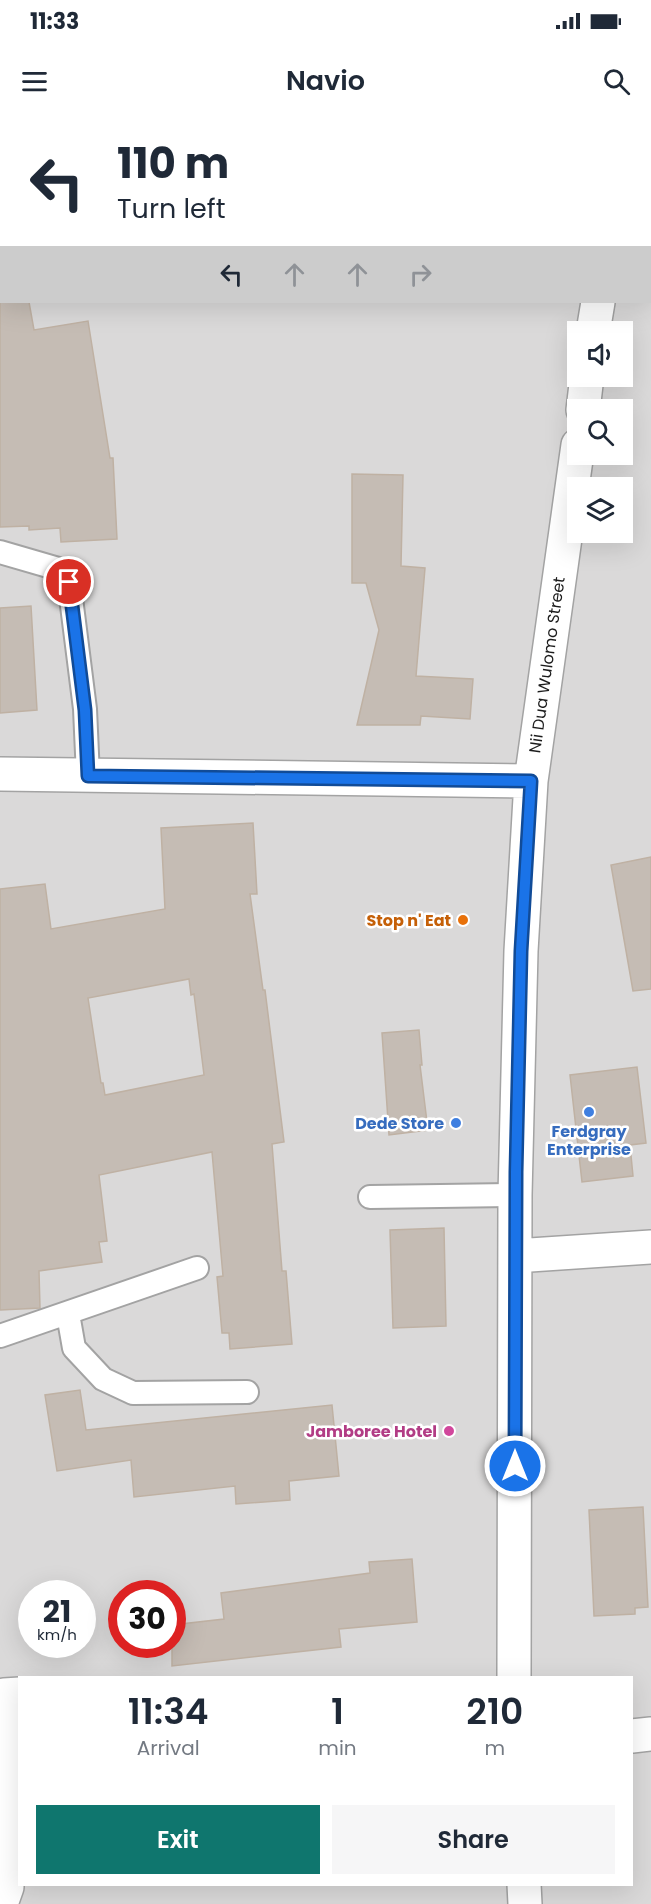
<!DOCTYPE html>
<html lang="en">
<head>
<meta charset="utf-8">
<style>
  :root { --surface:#fff; --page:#f6f6f7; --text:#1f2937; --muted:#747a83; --accent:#0f766e }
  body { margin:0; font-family:Poppins,sans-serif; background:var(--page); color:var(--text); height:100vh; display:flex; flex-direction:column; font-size:22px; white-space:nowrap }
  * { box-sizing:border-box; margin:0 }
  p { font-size:20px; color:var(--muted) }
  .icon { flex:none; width:33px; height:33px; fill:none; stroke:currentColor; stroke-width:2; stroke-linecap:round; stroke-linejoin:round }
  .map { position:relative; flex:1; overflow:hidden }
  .side { position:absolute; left:18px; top:1556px; width:615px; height:210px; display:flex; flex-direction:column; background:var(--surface); border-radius:0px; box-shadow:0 6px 24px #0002 }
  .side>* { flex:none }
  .top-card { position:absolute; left:0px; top:0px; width:651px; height:183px; box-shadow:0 6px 24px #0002; background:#fff; color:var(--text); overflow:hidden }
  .buttons { position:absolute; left:567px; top:201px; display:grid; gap:12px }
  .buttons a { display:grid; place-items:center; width:66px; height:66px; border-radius:0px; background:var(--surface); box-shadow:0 6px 24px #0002; font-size:30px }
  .speed { position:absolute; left:18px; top:1460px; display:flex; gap:12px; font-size:30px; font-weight:700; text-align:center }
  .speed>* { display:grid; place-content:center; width:78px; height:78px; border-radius:50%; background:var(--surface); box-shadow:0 6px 24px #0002; line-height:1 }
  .speed small { font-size:15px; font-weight:400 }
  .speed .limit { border:9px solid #d22; background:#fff; color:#111 }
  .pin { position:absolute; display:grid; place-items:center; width:51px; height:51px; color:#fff; margin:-26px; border:3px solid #fff; border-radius:50%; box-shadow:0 2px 6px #0007 }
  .me { position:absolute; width:66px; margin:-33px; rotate:0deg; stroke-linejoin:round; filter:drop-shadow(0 0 4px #0008) }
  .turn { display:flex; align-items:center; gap:21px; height:126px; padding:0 18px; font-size:27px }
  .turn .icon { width:78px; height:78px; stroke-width:2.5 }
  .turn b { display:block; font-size:42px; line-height:51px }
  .lanes { display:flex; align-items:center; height:57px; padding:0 18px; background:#0003; justify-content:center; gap:30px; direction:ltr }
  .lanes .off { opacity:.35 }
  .eta { display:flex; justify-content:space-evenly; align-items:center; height:102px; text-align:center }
  .eta b { font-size:36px; font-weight:600; line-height:42px }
  .button { display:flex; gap:12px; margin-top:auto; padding:12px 18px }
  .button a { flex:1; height:69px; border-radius:0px; background:var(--accent); color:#fff; font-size:24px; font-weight:600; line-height:69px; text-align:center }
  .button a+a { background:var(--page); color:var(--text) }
  .status { display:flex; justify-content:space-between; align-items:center; height:42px; padding:0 30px; background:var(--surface); direction:ltr }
  .status svg { height:16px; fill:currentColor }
  header { display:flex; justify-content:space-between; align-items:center; height:78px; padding:0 18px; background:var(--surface); font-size:27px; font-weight:600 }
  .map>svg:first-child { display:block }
</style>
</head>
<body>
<div class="status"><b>11:33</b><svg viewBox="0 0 49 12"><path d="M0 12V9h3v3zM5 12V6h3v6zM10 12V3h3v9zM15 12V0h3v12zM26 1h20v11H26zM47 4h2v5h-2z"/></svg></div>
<header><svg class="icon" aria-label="menu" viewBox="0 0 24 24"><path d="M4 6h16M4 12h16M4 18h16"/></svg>Navio<svg class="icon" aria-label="search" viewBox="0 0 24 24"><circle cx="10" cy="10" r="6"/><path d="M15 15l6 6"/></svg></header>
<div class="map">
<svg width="651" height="1784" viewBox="0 0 651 1784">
  <rect width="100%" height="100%" fill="#eeeae1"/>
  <path fill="#dad9d9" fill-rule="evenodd" d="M0,0H651V1784H0ZM2,2H650V182H2ZM578,212H622V256H578ZM578,290H622V334H578ZM578,368H622V412H578ZM32,1473H82V1524H32ZM122,1473H172V1524H122ZM20,1557H632V1764H20Z"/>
  <path fill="#c5bcb4" stroke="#bfb1a3" stroke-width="1.5" fill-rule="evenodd" d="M0,121H2V182H29L34,210L88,201L110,338H113L117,419L61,422L60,408L29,410V406L0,407Z
    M352,354L403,355L401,446L425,448L416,556L473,559L470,599L421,596L420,605H357L379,510L366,463H352Z
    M31,486L37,590L0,593V488Z
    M253,703L257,774H250L263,870H265L284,1022L272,1024L282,1151H286L292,1224L230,1229L229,1213H222L217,1157L223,1156L212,1032L99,1055L107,1121L99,1122L102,1142L39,1151L40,1188L0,1190V769L45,764L51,809L165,789L161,708ZM189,859L191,875L194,874L204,955L105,975L103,963H101L88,878Z
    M651,737V869L633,871L611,745Z
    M419,910L422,945H420L428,1010L389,1015L382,913Z
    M637,947L646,1023L630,1025L633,1056L582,1062L570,955Z
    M444,1108L446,1206L393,1208L390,1110Z
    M80,1270L86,1310L332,1285L339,1356L289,1361L290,1380L236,1384L235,1366L134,1377L131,1340L57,1351L45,1275Z
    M643,1387L648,1487L635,1488V1494L594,1496L589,1390Z
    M412,1439L417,1502L339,1509L341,1527L172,1546V1505L224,1499L221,1473L370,1453L369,1442Z"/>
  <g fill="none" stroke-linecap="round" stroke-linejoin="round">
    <defs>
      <path id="lane" d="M127,0V2
        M0,432L55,448L64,452L69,462L85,589L88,656
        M370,1077L515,1075
        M68,1194L74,1228L103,1259L133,1273L247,1272
        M0,1216L197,1148"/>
      <path id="street" d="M187,2L193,0
        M623,2V0
        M0,72H2
        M593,212L598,182
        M583,290L587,256
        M0,654L531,661
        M515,1136L651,1127
        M514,1557L515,1075L521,831L531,661L578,325
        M632,1616L651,1614
        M524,1764L525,1784
        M1,1784L7,1767L4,1575L20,1574"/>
    </defs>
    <use href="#lane" stroke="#a3a3a3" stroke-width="26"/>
    <use href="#street" stroke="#a3a3a3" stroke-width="36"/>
    <use href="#lane" stroke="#fff" stroke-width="22"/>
    <use href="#street" stroke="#fff" stroke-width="33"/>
  </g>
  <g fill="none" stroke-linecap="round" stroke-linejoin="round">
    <defs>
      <path id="route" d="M69,462L85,590L88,656L531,661L521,831L516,1052L515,1346"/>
    </defs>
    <use href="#route" stroke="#114b97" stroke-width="15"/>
    <use href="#route" stroke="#1a73e8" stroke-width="10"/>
  </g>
  <circle fill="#e8710a" stroke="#fff" stroke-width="2" cx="463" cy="800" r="6"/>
  <g fill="#3f7fe0" stroke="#fff" stroke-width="2">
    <circle cx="589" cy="992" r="6"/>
    <circle cx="456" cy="1003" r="6"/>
  </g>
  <circle fill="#d1479c" stroke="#fff" stroke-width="2" cx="449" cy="1311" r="6"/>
  <g text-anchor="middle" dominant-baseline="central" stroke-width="5" stroke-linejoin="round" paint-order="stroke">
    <g font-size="16" fill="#1c1c1c" stroke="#fff">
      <text transform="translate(547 545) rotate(-82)">Nii Dua Wulomo Street</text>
    </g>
    <g font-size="16" font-weight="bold" fill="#c56008" stroke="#fff" text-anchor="end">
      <text x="451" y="800">Stop n' Eat</text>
    </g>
    <g font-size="16" font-weight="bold" fill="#366cbe" stroke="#fff" text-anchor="end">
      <text x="444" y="1003">Dede Store</text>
      <text x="589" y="1011" text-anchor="middle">Ferdgray<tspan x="589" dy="18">Enterprise</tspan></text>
    </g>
    <g font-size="16" font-weight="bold" fill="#b23c85" stroke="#fff" text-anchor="end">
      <text x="437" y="1311">Jamboree Hotel</text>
    </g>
  </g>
</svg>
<div class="buttons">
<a><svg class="icon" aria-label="sound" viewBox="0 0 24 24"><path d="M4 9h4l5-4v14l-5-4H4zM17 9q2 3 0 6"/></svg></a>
<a><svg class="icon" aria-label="search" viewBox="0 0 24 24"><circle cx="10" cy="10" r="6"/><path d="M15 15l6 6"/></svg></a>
<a><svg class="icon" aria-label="layers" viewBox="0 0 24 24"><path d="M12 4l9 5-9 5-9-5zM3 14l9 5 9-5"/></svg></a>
</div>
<div class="speed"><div>21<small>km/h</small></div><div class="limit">30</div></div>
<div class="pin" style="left:69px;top:462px;background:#d93025"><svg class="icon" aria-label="arrive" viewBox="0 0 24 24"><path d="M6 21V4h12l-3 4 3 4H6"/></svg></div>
<svg class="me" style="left:515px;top:1346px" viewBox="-20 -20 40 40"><circle r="17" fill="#1a73e8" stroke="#fff" stroke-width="3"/><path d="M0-11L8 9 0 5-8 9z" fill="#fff"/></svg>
<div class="top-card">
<div class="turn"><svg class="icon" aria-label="left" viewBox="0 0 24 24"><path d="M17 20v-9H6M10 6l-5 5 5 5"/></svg><div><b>110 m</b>Turn left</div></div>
<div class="lanes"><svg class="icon" aria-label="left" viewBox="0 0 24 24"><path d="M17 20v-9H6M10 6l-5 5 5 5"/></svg><svg class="icon off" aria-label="ahead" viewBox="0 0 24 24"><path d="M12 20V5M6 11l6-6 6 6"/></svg><svg class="icon off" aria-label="ahead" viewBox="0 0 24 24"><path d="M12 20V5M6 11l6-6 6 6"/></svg><svg class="icon off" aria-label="right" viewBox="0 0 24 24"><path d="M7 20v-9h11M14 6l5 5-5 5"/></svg></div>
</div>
<section class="side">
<div class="eta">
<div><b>11:34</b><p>Arrival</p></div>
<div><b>1</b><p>min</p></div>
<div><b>210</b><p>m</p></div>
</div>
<div class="button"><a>Exit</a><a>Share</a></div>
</section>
</div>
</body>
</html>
